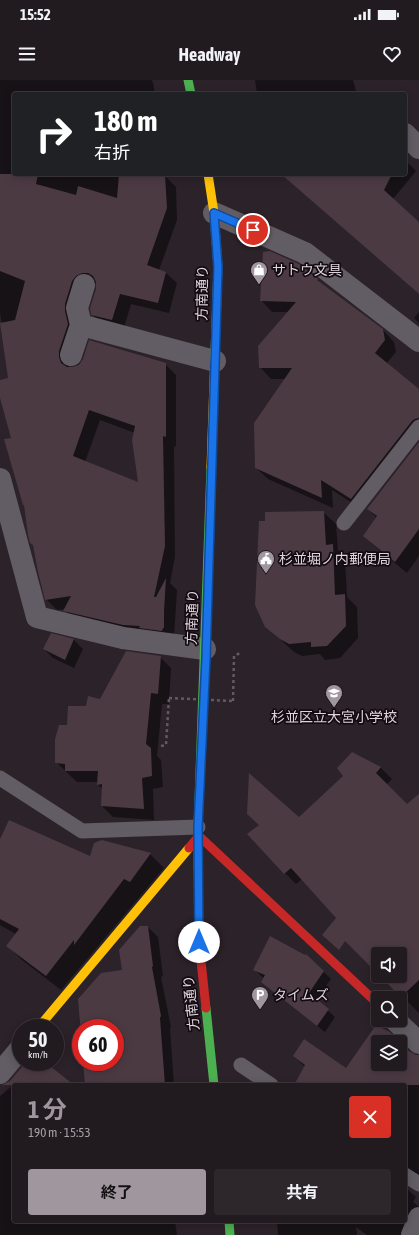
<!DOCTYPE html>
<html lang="ja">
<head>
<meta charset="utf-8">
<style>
  :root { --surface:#211a1f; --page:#2d272c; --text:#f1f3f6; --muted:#a2a1a4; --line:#3e383d; --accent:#a0969d }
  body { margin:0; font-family:"Asap Condensed","Noto Sans JP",sans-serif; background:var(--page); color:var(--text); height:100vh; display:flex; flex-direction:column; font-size:15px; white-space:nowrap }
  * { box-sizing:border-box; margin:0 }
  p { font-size:13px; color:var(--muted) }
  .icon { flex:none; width:22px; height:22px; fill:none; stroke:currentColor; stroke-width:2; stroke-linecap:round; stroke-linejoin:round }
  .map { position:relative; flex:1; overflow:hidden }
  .drawer { position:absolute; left:12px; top:1003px; width:395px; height:140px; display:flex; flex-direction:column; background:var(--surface); border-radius:4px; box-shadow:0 2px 10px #0003,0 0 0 1px var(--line) }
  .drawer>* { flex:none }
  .guide { position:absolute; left:12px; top:12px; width:395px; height:84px; border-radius:4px; box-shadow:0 2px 10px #0003,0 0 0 1px var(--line); background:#202124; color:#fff; overflow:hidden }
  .buttons { position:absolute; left:371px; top:867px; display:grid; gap:8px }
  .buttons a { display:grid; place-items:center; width:36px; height:36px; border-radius:4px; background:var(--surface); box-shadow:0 2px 10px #0003,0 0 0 1px var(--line); font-size:20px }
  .speed { position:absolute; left:12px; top:939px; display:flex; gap:8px; font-size:20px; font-weight:700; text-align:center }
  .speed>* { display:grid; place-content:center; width:52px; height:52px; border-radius:50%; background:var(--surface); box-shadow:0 2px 10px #0003,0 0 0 1px var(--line); line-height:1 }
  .speed small { font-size:10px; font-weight:400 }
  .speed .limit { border:6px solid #d22; background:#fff; color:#111 }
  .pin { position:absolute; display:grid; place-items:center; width:34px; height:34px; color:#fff; margin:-17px; border:2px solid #fff; border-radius:50%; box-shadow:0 1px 4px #0007 }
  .me { position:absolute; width:44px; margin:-22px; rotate:0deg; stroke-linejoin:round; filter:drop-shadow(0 0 3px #0008) }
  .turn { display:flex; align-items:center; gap:14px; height:84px; padding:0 16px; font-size:18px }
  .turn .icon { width:52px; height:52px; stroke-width:2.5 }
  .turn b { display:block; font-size:28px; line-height:34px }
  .round { display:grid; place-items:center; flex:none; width:42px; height:42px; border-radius:4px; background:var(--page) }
  .headline { display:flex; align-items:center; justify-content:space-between; height:68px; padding:0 16px }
  h1 { font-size:24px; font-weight:700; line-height:30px; color:var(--accent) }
  .primary-button { display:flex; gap:8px; margin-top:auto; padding:8px 16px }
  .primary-button a { flex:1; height:46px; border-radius:4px; background:var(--accent); color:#111; font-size:16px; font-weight:700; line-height:46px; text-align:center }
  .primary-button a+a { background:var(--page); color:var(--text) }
  .status { display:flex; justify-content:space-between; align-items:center; height:28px; padding:0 20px; background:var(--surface); direction:ltr }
  .status svg { height:11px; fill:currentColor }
  header { display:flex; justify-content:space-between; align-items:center; height:52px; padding:0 16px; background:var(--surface); font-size:18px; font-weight:700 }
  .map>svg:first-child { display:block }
</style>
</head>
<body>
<div class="status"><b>15:52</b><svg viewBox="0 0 49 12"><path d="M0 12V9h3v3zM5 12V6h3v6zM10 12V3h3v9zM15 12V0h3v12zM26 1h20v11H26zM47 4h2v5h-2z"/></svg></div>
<header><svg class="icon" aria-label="menu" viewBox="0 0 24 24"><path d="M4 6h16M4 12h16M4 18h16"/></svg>Headway<svg class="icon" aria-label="heart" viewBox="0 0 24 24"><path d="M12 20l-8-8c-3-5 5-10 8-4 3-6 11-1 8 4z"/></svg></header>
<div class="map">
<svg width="419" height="1155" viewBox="0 0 419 1155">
  <rect width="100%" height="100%" fill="#2c2229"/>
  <path fill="#0007" fill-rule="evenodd" d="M0,0H152L153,3L155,14H14V94H163L162,96H165L176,107L177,140L159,190L166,193L177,203L169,233L131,224L123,251L103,245L92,234L97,203H93L69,282V288L165,284L176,295V367L174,366L175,477L170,503L177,510L174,558L75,541L65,530L66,529L57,530L46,519L25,426L24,425L12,359L0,315V301L9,299L0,232ZM100,340L135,353L139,403L85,382Z
    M255,0H353L356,11L353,14H257Z
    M405,80L416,91L393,119L419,143V214L282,94H405Z
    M317,199L322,205L383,250L394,262L396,272L386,284L419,310V358L363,430L332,410L333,428L268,399L256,388L286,299H271L260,287L289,232H272L261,220Z
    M419,232V243L414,238Z
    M419,363V476L407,493L376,467L364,456L377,438L368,429Z
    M323,432L336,444L338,470L345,478L347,517L357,527L358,558L340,578L325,580L320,574L302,576L294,572L266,546Z
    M52,555L74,560L83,569L74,588L53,578L44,569Z
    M160,577L171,588L169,624H162L157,676L161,680L163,707L153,709L154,740L113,737L102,726L103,709L98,705V702H77L56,682L68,646L87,627L100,620Z
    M353,673L381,688L392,699L386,705L407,726L419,715V933L382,896H400V874H378V880L302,799L296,804L285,793L299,738L344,697Z
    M0,761L91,778L150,774L164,788L61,910L22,880L7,865L16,854L0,845Z
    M148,847L158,857L163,896L161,897L171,947L170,948L174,1005H86L84,982H115V948H82L123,891Z
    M306,875L331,899L316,920L335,937L325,952L269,908L262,901L264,898L262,897L255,890L305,876Z
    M376,946L389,953L398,962H378V984H400V964L407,970L415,976H419V1097L407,1101L406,1106V1108L416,1117L413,1122L419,1127L412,1137L413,1155H367L356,1147L357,1155H278L277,1141H405V1005H295L305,987L294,976L346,989Z
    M27,982H43L72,1005H14V1141H175L177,1155H0V1016L13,1005L10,1002Z"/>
  <path fill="#4c3a43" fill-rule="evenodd" d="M0,94H38L36,104L76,115L78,106L117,118L119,94H153L165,95L167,128L147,185L166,192L158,223L120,214L112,240L91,235L90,228L96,209V202L93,196L88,193H82L76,196L72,201L65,224V231L68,244L59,271V277L61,283L67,287H73L79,285L83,279L89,260L166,283V357L163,356L165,466L154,517H156L166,498L164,531V548H163L162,551L139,548L140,546L123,545L63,531L71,516L45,520L38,492L33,465L30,463L28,455L24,425H23L4,359L11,358L0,318V300L8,298L0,243L15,240L25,201L0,191ZM89,330L135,346L132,360L138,402L73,376Z
    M281,94H392L384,110L419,142V214Z
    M270,171L299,184L318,199L317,200L383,249L385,260L375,273L419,309V338L415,339L412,341L351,419L321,400L322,418L255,388L254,343L292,288H259L258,266L296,222L260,221L263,172Z
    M419,362V449L395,482L363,456L377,436L367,429Z
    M324,431L326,465L333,464L335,515L345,514L346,546L327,566L311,567V562L289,564L280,559L265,547L255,525L259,441H265V432Z
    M51,553L74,559L65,580L43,569Z
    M126,571L161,576L158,614L151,613L146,664L151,668L152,696L142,698L144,729L101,726L102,704L97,705L98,691H65V684L55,683V659L59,645H67L68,626H86L88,616L100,619Z
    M352,672L381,687L376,693L407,724L419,714V900L401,917L380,896H400V874H378V894L345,861L339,870L322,855L336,838L291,788L284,794L247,754L259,745L247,734L249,693L299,737L343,696L337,688Z
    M9,740L90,776L94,763L102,760L151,773L130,802L124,799L74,865V860L46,896L6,866L19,849L0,839V759Z
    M140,846H148L153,886L152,887L161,936L160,938L165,1005H85L83,982H115V948H81V954L78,919L101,893L122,890L119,870Z
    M270,856L305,875L306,874L324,891L309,913L329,929L317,946L261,902L265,895L253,890Z
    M376,945L390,952L398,960L397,962H378V984H400V966L416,975H419V1005H294L305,985L293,976L304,959L346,988Z
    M26,982H45L74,1005H2L10,1001Z"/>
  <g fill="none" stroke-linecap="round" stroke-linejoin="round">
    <path stroke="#625b62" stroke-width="2.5" stroke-dasharray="3 3" stroke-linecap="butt" d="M233,621L234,576L240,573
      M161,666L166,665L169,618"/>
    <path stroke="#625c64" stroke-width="15" d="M344,443L419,347
      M0,698L82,751L198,747
      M241,985L271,1005
      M405,1095L419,1104"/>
    <path stroke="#625c64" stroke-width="22" d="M405,54L419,68
      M214,133L305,173L419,261
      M81,245L215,281
      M71,275L81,245L77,228L84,205
      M0,399L37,537L123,558L205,569
      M395,940L419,963
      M0,993L21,968
      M412,1155L419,1138"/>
    <path stroke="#4caf50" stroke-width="9" d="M188,0L191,14
      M198,789V747L211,387
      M206,928L214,1005
      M229,1141L230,1155"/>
    <path stroke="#ffc107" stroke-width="9" d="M208,94L214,133L218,187L211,387
      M38,948L189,768"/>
    <path stroke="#c62828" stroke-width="9" d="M189,768L199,756L378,924
      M198,789L199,862L206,928"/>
    <path stroke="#625b62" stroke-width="2.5" stroke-dasharray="3 3" stroke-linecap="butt" d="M169,618L233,621"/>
  </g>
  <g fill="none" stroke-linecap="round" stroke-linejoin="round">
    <defs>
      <path id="route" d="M199,862L198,747L206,578L218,187L214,133L253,150"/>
    </defs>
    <use href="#route" stroke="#114b97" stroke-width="10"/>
    <use href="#route" stroke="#1a73e8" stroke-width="7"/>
  </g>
  <defs>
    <symbol id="shop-pin" viewBox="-11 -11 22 30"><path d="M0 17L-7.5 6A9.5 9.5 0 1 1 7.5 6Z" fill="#a0969d" stroke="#130b11"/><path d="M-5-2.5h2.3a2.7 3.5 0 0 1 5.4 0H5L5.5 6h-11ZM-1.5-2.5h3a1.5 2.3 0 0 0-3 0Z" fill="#fff"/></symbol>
    <symbol id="civic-pin" viewBox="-11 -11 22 30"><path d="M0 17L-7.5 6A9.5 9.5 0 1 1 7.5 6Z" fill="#a0969d" stroke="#130b11"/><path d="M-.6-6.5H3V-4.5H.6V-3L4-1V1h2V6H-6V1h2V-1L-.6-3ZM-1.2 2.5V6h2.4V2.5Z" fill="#fff"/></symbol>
    <symbol id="school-pin" viewBox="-11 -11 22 30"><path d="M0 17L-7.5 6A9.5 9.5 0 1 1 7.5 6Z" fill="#a0969d" stroke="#130b11"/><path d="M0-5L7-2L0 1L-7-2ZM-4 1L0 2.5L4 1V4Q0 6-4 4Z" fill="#fff"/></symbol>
    <symbol id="parking-pin" viewBox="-11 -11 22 30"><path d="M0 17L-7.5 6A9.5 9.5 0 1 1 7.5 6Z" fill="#a0969d" stroke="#130b11"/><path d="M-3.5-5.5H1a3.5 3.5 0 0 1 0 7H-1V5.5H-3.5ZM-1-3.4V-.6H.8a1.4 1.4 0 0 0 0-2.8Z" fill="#fff"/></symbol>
  </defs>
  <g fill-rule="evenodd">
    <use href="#shop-pin" x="249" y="180" width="20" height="27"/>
    <use href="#civic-pin" x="256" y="469" width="20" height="27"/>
    <use href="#school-pin" x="324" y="603" width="20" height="27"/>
    <use href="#parking-pin" x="250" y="905" width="20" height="27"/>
  </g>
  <g text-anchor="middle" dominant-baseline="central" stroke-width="3.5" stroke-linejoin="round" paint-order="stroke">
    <g font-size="14" fill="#dfd4dc" stroke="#130b11" text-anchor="start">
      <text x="272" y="190">サトウ文具</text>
      <text x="279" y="479">杉並堀ノ内郵便局</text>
      <text x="334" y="637" text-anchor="middle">杉並区立大宮小学校</text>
      <text x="273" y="915">タイムズ</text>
    </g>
    <g font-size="14" fill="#dfd4dc" stroke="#130b11">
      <text transform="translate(202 213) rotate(-89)">方南通り</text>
      <text transform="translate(192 537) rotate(-88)">方南通り</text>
      <text transform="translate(191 923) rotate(-96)">方南通り</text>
    </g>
  </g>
</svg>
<div class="buttons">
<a><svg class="icon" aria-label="sound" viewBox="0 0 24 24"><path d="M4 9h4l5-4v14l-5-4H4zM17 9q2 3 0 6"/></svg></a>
<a><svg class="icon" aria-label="search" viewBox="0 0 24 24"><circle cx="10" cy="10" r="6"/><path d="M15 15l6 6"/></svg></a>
<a><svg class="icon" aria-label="layers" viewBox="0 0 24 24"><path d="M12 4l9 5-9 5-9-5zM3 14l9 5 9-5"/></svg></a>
</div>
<div class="speed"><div>50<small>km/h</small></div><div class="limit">60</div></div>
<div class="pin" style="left:253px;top:150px;background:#d93025"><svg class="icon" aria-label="arrive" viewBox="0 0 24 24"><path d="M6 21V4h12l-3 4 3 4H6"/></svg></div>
<svg class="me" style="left:199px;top:862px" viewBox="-20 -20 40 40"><circle r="19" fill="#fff"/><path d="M0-13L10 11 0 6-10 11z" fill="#1a73e8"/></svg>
<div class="guide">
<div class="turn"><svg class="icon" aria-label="right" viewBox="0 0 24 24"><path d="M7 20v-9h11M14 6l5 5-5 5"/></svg><div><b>180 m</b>右折</div></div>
</div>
<section class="drawer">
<div class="headline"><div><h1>1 分</h1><p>190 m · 15:53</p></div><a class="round" style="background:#d93025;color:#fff"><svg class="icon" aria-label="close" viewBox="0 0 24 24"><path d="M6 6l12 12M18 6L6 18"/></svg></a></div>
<div class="primary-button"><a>終了</a><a>共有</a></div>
</section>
</div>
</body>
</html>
